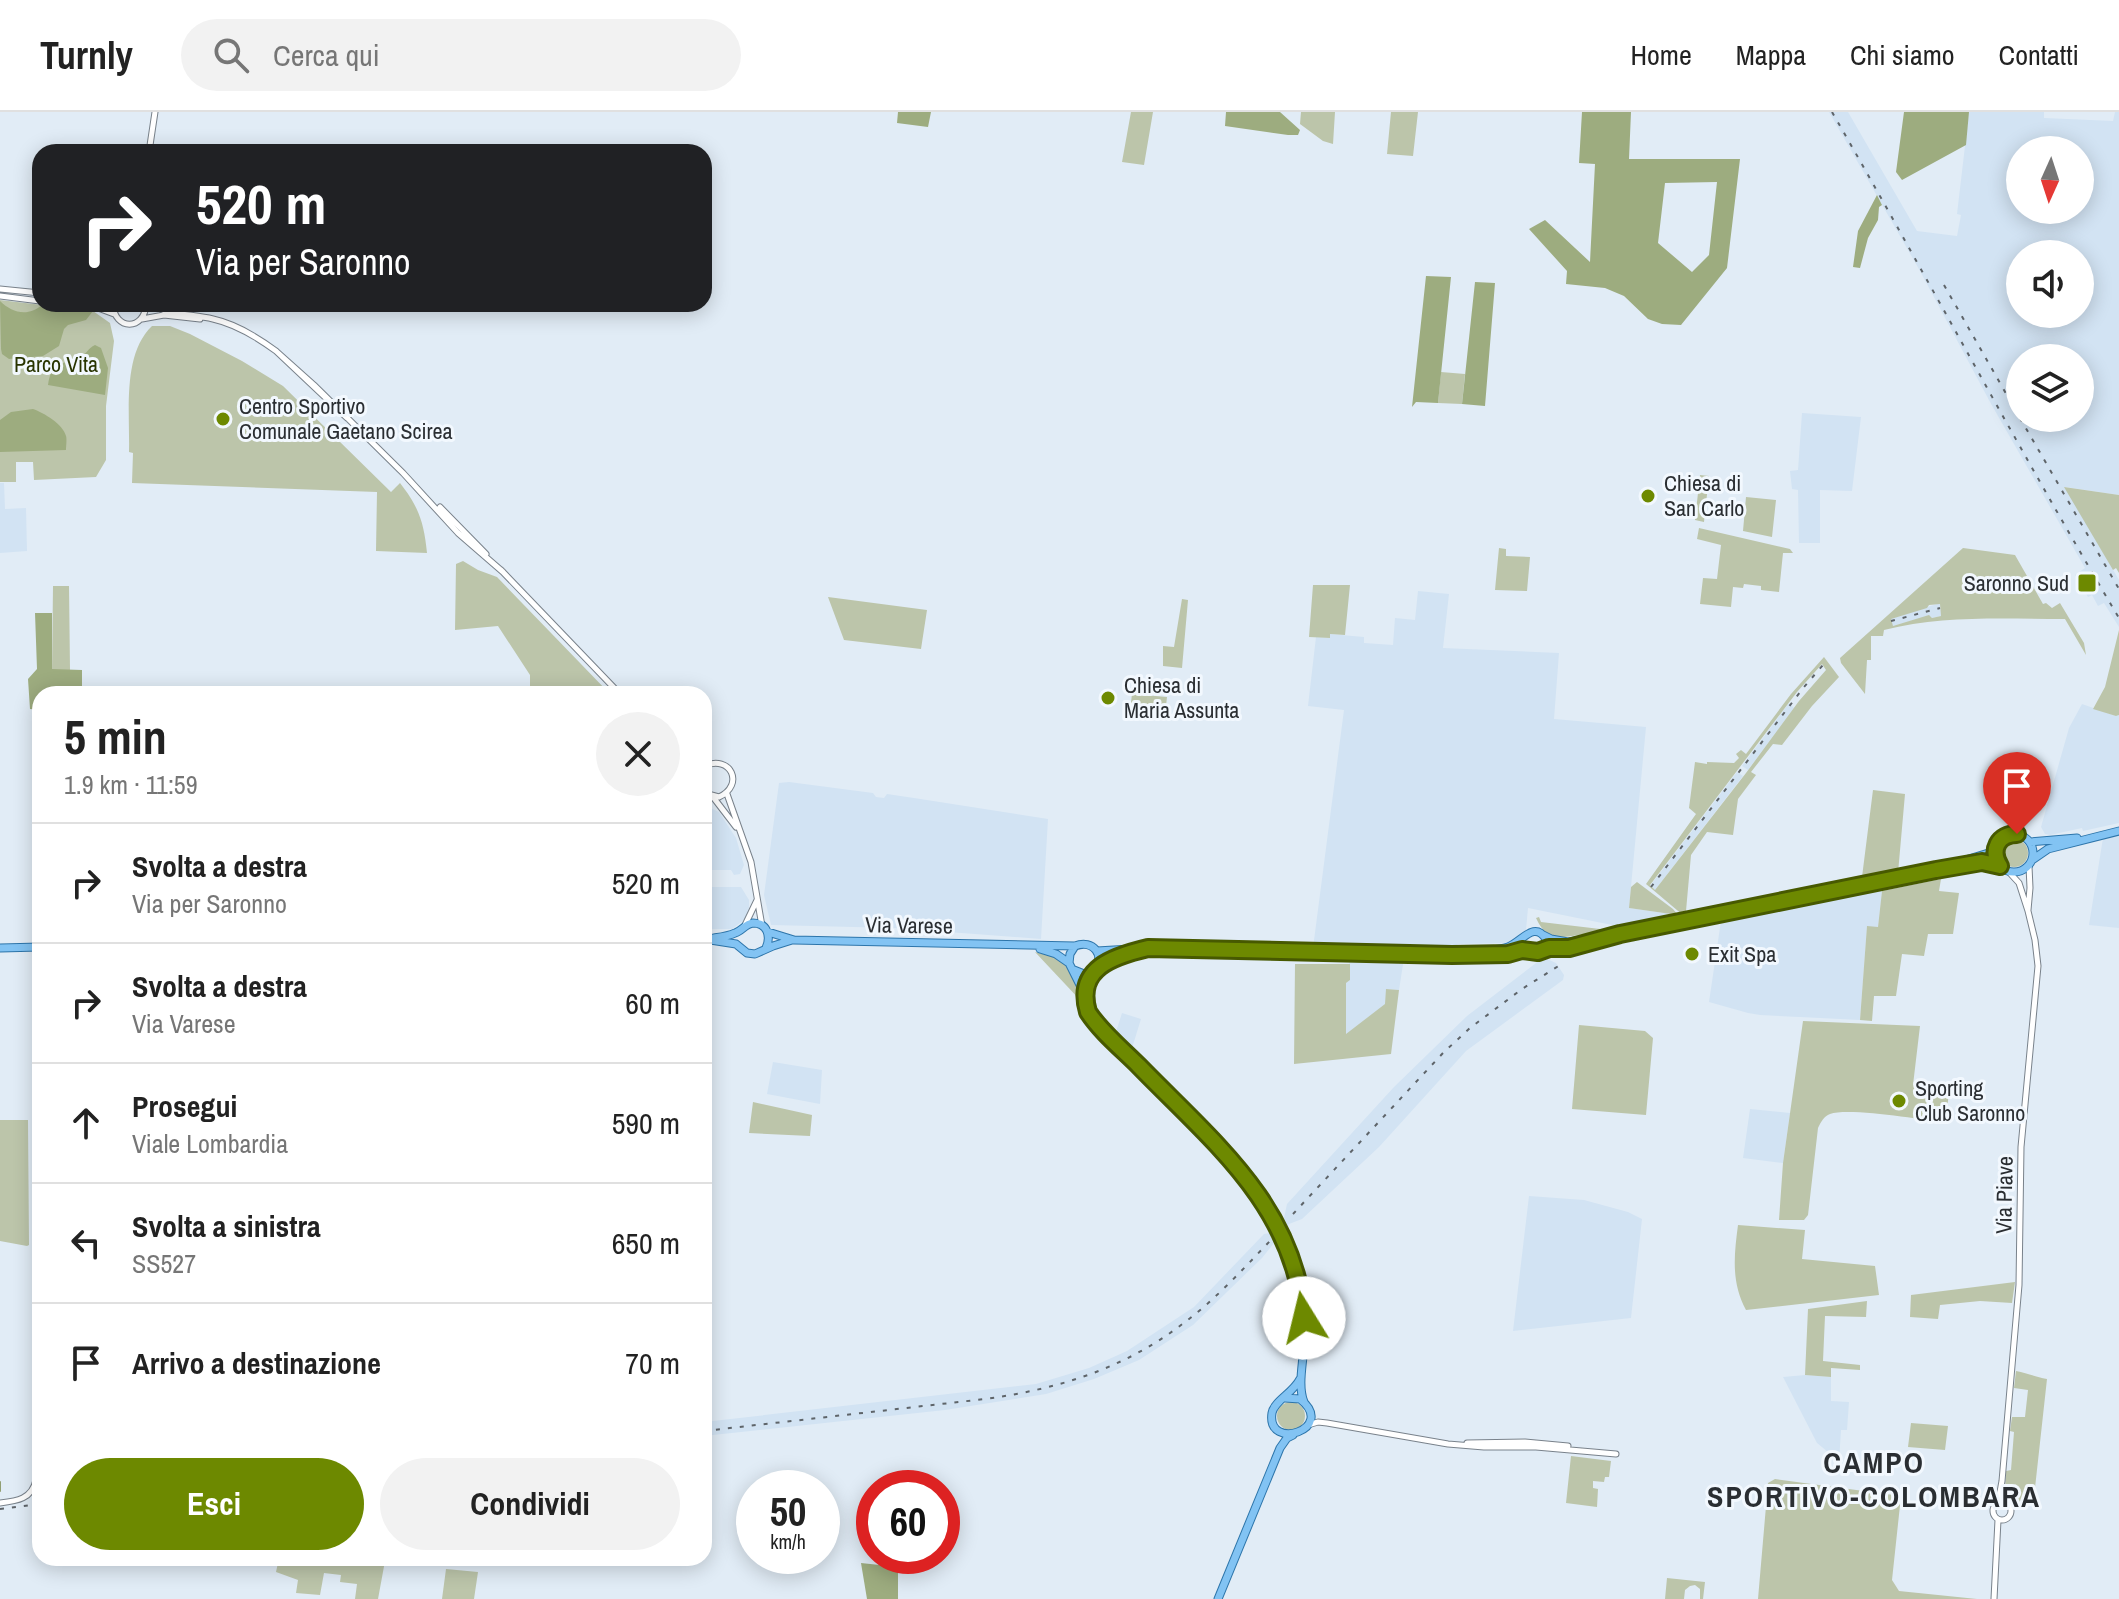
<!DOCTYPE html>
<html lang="it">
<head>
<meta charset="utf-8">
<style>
  :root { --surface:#fff; --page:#f2f2f2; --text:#222; --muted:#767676; --line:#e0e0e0; --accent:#6d8900 }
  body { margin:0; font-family:"Archivo Narrow",sans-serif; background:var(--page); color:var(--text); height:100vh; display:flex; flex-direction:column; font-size:30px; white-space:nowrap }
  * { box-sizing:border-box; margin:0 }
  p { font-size:26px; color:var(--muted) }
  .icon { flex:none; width:44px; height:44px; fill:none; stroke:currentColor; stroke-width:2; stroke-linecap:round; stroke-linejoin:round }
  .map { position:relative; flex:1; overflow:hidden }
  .side { position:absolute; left:32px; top:574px; width:680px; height:880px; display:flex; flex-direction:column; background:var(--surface); border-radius:24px; box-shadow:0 4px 20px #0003 }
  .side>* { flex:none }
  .hud { position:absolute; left:32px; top:32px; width:680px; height:168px; border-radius:24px; box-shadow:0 4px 20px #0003; background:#202124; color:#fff; overflow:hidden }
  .needle { width:52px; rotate:183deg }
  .controls { position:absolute; left:2006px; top:24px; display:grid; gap:16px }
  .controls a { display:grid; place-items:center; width:88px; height:88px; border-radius:50%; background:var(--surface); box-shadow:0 4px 20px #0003; font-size:40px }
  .speed { position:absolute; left:736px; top:1358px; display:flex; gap:16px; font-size:40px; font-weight:700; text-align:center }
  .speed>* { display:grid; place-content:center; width:104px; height:104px; border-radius:50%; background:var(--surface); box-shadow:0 4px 20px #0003; line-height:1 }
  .speed small { font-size:20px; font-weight:400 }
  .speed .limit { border:12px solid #d22; background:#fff; color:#111 }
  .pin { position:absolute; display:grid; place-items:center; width:68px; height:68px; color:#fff; margin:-82px -34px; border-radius:50% 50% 50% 0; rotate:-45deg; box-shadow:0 0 8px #0007 }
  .pin .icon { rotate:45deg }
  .me { position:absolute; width:88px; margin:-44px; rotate:351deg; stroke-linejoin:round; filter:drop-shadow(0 0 6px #0008) }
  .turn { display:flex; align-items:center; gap:28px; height:168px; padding:0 32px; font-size:36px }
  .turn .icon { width:104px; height:104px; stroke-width:2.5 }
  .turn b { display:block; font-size:56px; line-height:68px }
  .round { display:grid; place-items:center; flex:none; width:84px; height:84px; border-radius:42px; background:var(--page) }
  .summary { display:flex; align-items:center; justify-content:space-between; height:136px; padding:0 32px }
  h1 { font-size:48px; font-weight:700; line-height:60px }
  .action { display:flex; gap:16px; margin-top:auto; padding:16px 32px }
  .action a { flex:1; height:92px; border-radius:48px; background:var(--accent); color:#fff; font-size:32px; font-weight:700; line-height:92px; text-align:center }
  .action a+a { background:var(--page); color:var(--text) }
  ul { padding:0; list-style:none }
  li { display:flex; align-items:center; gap:24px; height:120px; padding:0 32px; border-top:2px solid var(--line) }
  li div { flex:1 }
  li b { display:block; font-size:30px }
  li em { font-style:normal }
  header { display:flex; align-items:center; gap:48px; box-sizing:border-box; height:112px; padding:0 40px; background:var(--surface); border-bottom:2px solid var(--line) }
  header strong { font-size:38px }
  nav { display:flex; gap:44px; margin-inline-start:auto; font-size:28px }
  .search { width:560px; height:72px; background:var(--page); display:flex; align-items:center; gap:20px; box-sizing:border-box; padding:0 28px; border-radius:44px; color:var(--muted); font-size:30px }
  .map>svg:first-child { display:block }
</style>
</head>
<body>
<header>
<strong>Turnly</strong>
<div class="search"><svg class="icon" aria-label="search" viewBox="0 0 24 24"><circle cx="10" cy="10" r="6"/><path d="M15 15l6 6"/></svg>Cerca qui</div>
<nav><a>Home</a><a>Mappa</a><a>Chi siamo</a><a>Contatti</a></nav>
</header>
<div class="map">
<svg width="2119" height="1487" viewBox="0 0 2119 1487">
  <rect width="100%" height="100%" fill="#e1ecf6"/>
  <path fill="#d2e3f3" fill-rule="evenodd" d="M1829,0H1848L1917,119L1957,124L1961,103L1957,102L1969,0H2044V6L2113,9L2115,0H2119V383L2065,375L2119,468V515L2104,491L2098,494L2092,483L2088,485L2075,463L2085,456L1990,290L1920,159ZM2020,38H2080V98H2020ZM2020,142H2080V202H2020ZM2020,246H2080V306H2020Z
    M1802,301L1861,305L1852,379L1820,378V431H1799L1798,378L1792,377L1790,359L1798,358Z
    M0,371H4L5,397L26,396L27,439L0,441Z
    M1418,479L1449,482L1443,536L1559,541L1554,607L1646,615L1629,796L1678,803L1679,806L1627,816L1528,796L1526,818L1520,825L1509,831L1459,832L1438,839L1313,836L1344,598L1308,594L1316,525L1329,526L1330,522L1364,525V531L1393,533L1395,506L1415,508Z
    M1940,491L1941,504L1932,506L1929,504L1893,514L1890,507Z
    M1789,591L1794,596L1748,658L1742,654Z
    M2082,592L2116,604L2119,603V711L2083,719L2082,716L2050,723L2045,722L2041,715L2069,616Z
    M1737,660L1743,664L1655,778L1650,774Z
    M789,670L873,681L876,685L884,686L887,682L914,686L1048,707L1041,827L895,816L771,813L764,783L779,671Z
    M704,693L719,700L736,726L744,753L740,762L734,763L731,758H704Z
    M2119,722V816L2089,813L2103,726Z
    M1883,770L1878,815H1867L1860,908L1760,903L1748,901L1709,890L1722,802Z
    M704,775H741L749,788V796L744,808L732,817H704Z
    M1349,845L1404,846L1399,878L1386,877V892L1345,923L1346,871L1350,868Z
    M1545,846L1556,851L1564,863L1563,868L1466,939L1379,1035L1302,1107L1289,1112L1262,1146L1193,1213L1139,1248L1094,1267L1046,1282L945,1298L704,1324V1310L1036,1272L1089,1256L1127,1239L1194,1195L1264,1122L1270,1121L1284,1106L1287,1092L1394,975L1467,904L1536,851Z
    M1122,901L1141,907L1132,936L1116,920Z
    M773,950L822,958L820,992L767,982Z
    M1750,997L1790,1001L1783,1051L1743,1046Z
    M1529,1084L1584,1088L1628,1100L1642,1107L1631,1206L1513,1219Z
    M1805,1263L1831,1265V1289L1849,1290L1847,1318H1841L1839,1349L1817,1331L1783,1265Z"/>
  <path fill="#bcc5aa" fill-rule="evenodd" d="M1131,0H1153L1144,53L1122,50Z
    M1301,0H1335L1333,32L1323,29L1300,12Z
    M1391,0H1418L1413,44L1387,42Z
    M0,188L93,199L110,211L114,229L106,294V348L96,365L34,368L33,350H16V370H0Z
    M152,214H170L190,222L242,249L283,274L391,380L400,371C419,395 424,411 427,441L376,439L377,380L132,371L133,341L129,340C130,300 122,243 152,214Z
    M1441,260L1465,262L1462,292L1438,291Z
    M1700,363L1709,364L1704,410L1695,408Z
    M2064,375L2119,383V461L2116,456L2113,458Z
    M1746,385L1776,388L1772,425L1743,419Z
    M1699,416L1790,437L1793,441H1783L1779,480L1761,478V474L1744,472L1743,476L1733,475L1731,495L1700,492L1703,466L1717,467L1721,433L1697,427Z
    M1499,436L1506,437V444L1530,445L1527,479L1495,478Z
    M1963,436L2015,443L2043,492L2046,491L2052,496L2060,491L2084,531L2086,543L2065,507C2004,507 1943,503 1884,518L1883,524H1871V548H1867L1865,582L1841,551L1840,546ZM1940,492L1941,504L1932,506L1929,503L1893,514L1891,507L1927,496L1929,493Z
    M463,449L478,458L497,465L610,582H530V563L498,514L455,518L456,452Z
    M1313,473H1350L1345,523L1330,522V526L1309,525Z
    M53,474H69L70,558H52Z
    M828,485L927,498L921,537L844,528Z
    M1182,487L1188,488L1182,556L1163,554V534L1174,535Z
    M2119,518V603L2116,604L2093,597L2105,575Z
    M1824,545L1839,565L1812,594L1782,633L1773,632L1751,660L1756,663L1738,687L1733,723L1707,720L1691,743L1686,799L1862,765L1873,678L1905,682L1898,761L1692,804H1684L1646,772L1696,702L1689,696L1695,650L1707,652V650L1734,651L1739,646L1736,642L1741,638L1746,642L1791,582ZM1822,552L1826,558L1799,589L1746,661L1655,778L1650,773L1797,580Z
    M1132,582L1167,585L1165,603L1130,599Z
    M2000 741a14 14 0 1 1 28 0a14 14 0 1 1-28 0Z
    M1941,767L1939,779L1959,781L1953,822H1928L1924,844L1902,842L1896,884H1874L1872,909L1860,908L1867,814L1878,815L1882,779Z
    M1637,770L1673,797L1678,803L1629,796L1631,775Z
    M1539,805L1541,810L1617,819C1608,822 1601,822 1592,822C1567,821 1550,837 1536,806Z
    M1035,840C1041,842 1049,843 1055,845C1070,852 1080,873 1081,889Z
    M1295,852H1350V868L1346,871V922L1385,892L1386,877L1399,878L1391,942L1294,952Z
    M1803,909L1920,914L1913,973L1949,978L1946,1010C1922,1008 1849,995 1830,1002C1824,1004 1821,1010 1818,1016L1808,1103L1804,1108H1779L1783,1051Z
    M1579,913L1645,919L1653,926L1646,1003L1572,997Z
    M753,990L812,1003L810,1024L749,1021Z
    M0,1008H28L29,1133L27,1134L0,1129Z
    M1738,1113L1805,1118L1802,1147L1875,1154L1879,1183L1746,1198C1731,1170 1734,1144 1738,1113Z
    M2015,1170L2012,1191L1980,1189L1940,1193L1938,1207L1910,1205L1911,1183Z
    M1867,1189L1866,1205L1825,1204L1823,1249L1860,1253V1258L1831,1256V1265L1805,1263L1808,1197Z
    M2016,1259C2027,1261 2035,1265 2047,1267L2033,1394C2005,1392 2004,1384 2006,1359L2011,1358L2014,1320L2010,1319L2012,1305H2025L2028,1278L2014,1276Z
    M1277 1304a14 14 0 1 1 28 0a14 14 0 1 1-28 0Z
    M1911,1311L1948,1314L1945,1338L1908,1335Z
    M1571,1344L1611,1349L1609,1365H1605L1604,1370L1593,1369V1376L1598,1377L1597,1395L1566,1391Z
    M1775,1367L1901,1384L1892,1468L1899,1479L1977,1487H1758L1768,1371Z
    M279,1446H354L385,1449L378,1487H355L357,1472L340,1470L341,1463L324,1461L320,1483L296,1481L298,1468L276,1460Z
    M446,1457L478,1460L474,1487H442Z
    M1667,1466L1705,1470L1703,1487H1700V1477L1695,1473L1690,1474L1685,1478L1684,1487H1665Z"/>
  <path fill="#9dac7f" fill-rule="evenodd" d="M898,0H931L928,15L897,11Z
    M1226,0H1280L1300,18L1298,23H1288L1225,14Z
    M1582,0H1631L1629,47H1740L1727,156L1681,213L1662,212L1648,207L1624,184L1605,176L1566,172L1567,159L1529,117L1545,108L1590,150L1595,52L1579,51ZM1717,70L1709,143L1692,160L1658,131L1665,71Z
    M1904,0H1969L1966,33L1902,68L1896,60Z
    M1877,83L1882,93L1879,95L1878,108L1868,126L1860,156L1853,155L1858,119Z
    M1426,164L1451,165L1438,291L1416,290L1412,295Z
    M1475,170L1495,171L1485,294L1462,292Z
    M0,189C12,201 28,205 42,193L93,199L86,208L68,213L64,217L59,234L43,244L9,247L2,242L1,237Z
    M95,233L101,236L108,256L105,283L48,273C52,247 62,254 80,245C87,242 88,236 95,233Z
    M33,297C44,301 63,312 66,324C67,326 66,336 66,338L0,340V308L11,300Z
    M35,501H52V557L82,558V582H40V598L30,597L28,567L37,557Z
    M861,1451L898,1455V1487H867Z"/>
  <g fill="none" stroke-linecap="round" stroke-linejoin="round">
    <path stroke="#919f73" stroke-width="2" d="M0,1370V1379"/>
    <defs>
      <path id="tertiary" d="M149,40L155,0
        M0,177L40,181
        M0,184L40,189
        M65,192L98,196L114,202
        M113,192C114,219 145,219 146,192
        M150,192C168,203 192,202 213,207C236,212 257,225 276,239
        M142,207L164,203L200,207
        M347,306L276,239L314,273L403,361L458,421L503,460
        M440,395L486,442
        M501,458L620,582
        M704,654C731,642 745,673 719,685L704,681
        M727,682L751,750L762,814
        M713,685L736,715
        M2028,798L2030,776L2029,754
        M744,815L757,788
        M1308,1313L1318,1310L1327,1311L1448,1332L1484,1335H1536L1616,1342
        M1467,1331L1525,1330L1568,1334
        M1993 1399a9 9 0 1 1 18 0a9 9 0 1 1-18 0Z
        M0,1391C17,1389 32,1387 36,1368L37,835
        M1998,1391L2002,1369L2019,1173L2021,1035L2038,854L2035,828L2028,799L2019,771L2008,759
        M1994,1487L1998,1408"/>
      <path id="primary" d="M1995 741a19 19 0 1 1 38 0a19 19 0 1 1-38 0Z
        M2030,730L2077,726
        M2032,748L2048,737L2119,719
        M1959,750L1995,739
        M768,820L794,828L1075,834C1093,827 1106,843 1094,859L1084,862L1074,858
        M1543,823L1551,827L1568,830L1627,822L1936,758L1982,750L2000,754
        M714,826C721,825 729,824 735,821C742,819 745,812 753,811C768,811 771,825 766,836
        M704,827L736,832L747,841L755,842L773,834L792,828
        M1075,834L1070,842L1069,851L1080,873L1088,900L1092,906C1122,937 1152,967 1182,998C1229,1046 1280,1095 1297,1162C1302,1184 1305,1207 1304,1229C1304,1249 1297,1272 1304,1290
        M0,836L40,835
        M1527,836L1535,841C1550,836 1564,836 1579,832
        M1040,837L1056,842L1069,851
        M1097,839L1148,836L1461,843L1508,842L1522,838L1529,839
        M1481,839C1490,838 1499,838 1508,835C1522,830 1534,808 1546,827L1543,838
        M1098,855L1131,841
        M1285,1286L1300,1287C1338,1317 1266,1340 1272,1301C1274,1289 1293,1281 1300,1267
        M1218,1487L1280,1336L1287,1326L1293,1323"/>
    </defs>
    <use href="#tertiary" stroke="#79828b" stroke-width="7"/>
    <use href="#primary" stroke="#2d75aa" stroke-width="9"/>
    <use href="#tertiary" stroke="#fff" stroke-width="5"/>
    <use href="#primary" stroke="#82c3f3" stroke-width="7"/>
    <path stroke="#5e6469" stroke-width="2" stroke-dasharray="4 8" stroke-linecap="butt" d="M1832,0C1929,168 2020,340 2119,506
      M1944,173L2020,306
      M2020,306L2119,477
      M1891,509L1940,496
      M1651,775L1804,575L1823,553
      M1293,1102L1443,941L1470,916L1522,877L1560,853
      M704,1319L985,1287C1059,1277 1126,1256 1185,1210C1216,1187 1243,1157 1270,1129
      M0,1397L40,1392"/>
  </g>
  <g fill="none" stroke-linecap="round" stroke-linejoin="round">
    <defs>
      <path id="route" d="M1304,1206C1294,1093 1213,1030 1139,954C1122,937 1101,920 1088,900C1075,856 1114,844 1148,836L1452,843L1508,842L1522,838L1538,840L1549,836H1569L1620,822L1936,758L1982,750L2000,754C1990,738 1998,722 2017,722"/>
    </defs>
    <use href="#route" stroke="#475900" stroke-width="20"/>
    <use href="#route" stroke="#6d8900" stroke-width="14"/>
  </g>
  <g fill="#6d8900" stroke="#f2f8fe" stroke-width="3">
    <circle cx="223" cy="307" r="8"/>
    <circle cx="1648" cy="384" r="8"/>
    <rect x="2077" y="461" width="20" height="20" rx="4"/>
    <circle cx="1108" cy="586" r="8"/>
    <circle cx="1692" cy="842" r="8"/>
    <circle cx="1899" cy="989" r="8"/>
  </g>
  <g text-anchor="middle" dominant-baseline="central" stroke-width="6" stroke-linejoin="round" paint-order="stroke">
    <g font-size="22" fill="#283400" stroke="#f2f8fe">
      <text x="56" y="252">Parco Vita</text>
    </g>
    <g font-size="22" fill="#2a2e32" stroke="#f2f8fe" text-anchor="start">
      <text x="239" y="294">Centro Sportivo<tspan x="239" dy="25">Comunale Gaetano Scirea</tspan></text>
      <text x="1664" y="371">Chiesa di<tspan x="1664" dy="25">San Carlo</tspan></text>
      <text x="2069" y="471" text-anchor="end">Saronno Sud</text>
      <text x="1124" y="573">Chiesa di<tspan x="1124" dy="25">Maria Assunta</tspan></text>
      <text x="1708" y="842">Exit Spa</text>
      <text x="1915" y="976">Sporting<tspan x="1915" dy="25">Club Saronno</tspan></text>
    </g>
    <g font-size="22" fill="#2a2e32" stroke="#f2f8fe">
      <text transform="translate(909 813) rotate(1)">Via Varese</text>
      <text transform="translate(2004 1083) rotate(-89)">Via Piave</text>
    </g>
    <g font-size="30" font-weight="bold" letter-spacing="2" fill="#2a2e32" stroke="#f2f8fe">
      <text x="1874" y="1350">CAMPO<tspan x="1874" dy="34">SPORTIVO-COLOMBARA</tspan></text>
    </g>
  </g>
</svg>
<div class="controls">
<a><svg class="needle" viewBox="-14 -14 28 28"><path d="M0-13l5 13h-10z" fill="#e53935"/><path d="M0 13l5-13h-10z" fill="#767676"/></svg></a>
<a><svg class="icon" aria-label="sound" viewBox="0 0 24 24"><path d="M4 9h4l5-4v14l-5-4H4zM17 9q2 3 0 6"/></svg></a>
<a><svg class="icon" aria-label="layers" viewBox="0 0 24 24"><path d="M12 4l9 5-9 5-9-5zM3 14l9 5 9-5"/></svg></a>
</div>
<div class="speed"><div>50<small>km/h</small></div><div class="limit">60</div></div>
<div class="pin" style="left:2017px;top:722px;background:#d93025"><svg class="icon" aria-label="arrive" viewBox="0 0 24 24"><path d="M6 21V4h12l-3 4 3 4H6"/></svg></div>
<svg class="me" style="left:1304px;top:1206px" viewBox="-20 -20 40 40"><circle r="19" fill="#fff"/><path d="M0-13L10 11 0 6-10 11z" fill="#6d8900"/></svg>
<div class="hud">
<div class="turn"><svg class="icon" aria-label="right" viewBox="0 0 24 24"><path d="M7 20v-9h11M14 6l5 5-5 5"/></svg><div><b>520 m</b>Via per Saronno</div></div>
</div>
<section class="side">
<div class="summary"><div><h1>5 min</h1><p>1.9 km · 11:59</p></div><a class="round"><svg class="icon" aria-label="close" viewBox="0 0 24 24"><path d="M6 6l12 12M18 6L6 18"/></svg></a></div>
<ul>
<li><svg class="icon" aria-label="right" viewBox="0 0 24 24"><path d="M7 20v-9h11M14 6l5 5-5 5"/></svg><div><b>Svolta a destra</b><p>Via per Saronno</p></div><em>520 m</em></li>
<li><svg class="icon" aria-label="right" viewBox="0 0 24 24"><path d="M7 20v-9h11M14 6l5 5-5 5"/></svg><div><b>Svolta a destra</b><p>Via Varese</p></div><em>60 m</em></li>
<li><svg class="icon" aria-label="ahead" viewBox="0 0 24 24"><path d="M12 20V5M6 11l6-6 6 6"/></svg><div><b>Prosegui</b><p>Viale Lombardia</p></div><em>590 m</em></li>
<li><svg class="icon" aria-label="left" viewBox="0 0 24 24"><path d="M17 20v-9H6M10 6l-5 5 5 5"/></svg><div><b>Svolta a sinistra</b><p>SS527</p></div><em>650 m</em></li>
<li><svg class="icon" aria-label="arrive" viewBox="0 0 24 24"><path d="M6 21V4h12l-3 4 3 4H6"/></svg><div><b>Arrivo a destinazione</b></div><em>70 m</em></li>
</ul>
<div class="action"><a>Esci</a><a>Condividi</a></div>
</section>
</div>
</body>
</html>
